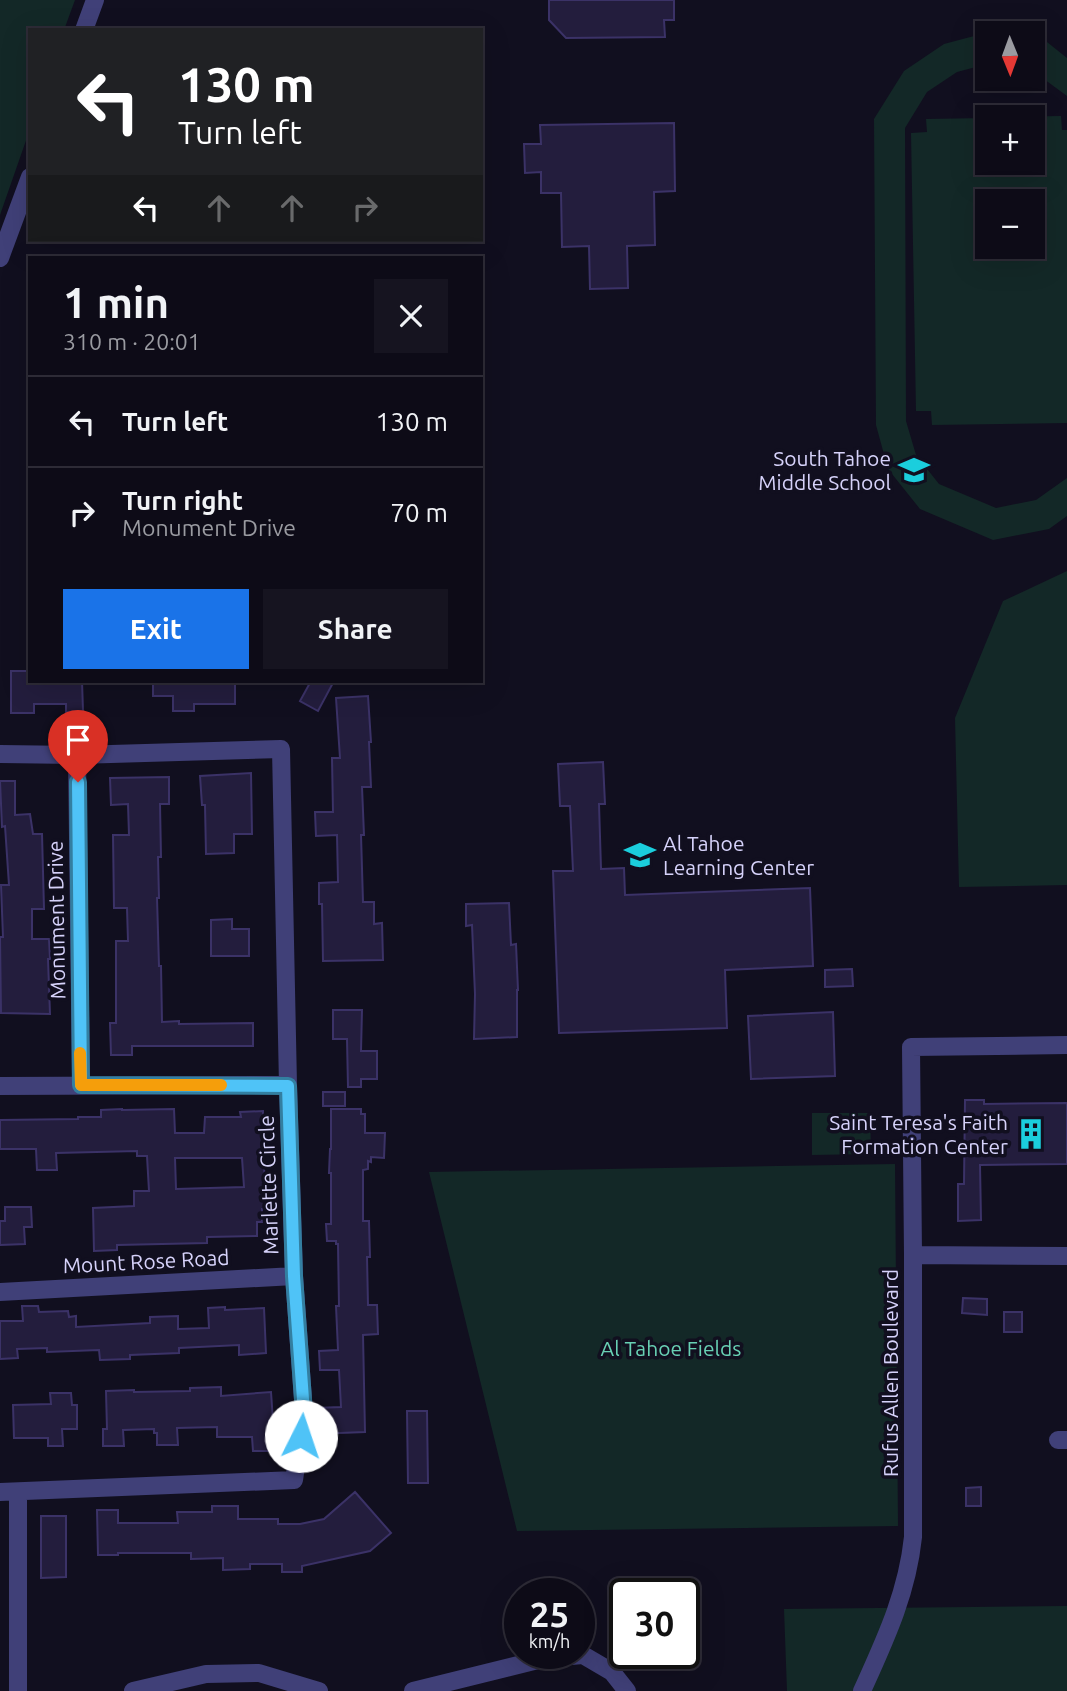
<!DOCTYPE html>
<html lang="en">
<head>
<meta charset="utf-8">
<style>
  :root { --surface:#0d0b17; --page:#161420; --text:#f1f3f6; --muted:#9a9ba1; --line:#2d2b36; --accent:#1a73e8 }
  body { margin:0; font-family:Ubuntu,sans-serif; background:var(--page); color:var(--text); height:100vh; display:flex; flex-direction:column; font-size:26px; white-space:nowrap }
  * { box-sizing:border-box; margin:0 }
  p { font-size:23px; color:var(--muted) }
  .icon { flex:none; width:38px; height:38px; fill:none; stroke:currentColor; stroke-width:2; stroke-linecap:round; stroke-linejoin:round }
  .map { position:relative; flex:1; overflow:hidden }
  .details { position:absolute; left:28px; top:256px; width:455px; height:427px; display:flex; flex-direction:column; background:var(--surface); border-radius:0px; box-shadow:0 7px 28px #0002,0 0 0 2px var(--line) }
  .details>* { flex:none }
  .hud { position:absolute; left:28px; top:28px; width:455px; height:214px; border-radius:0px; box-shadow:0 7px 28px #0002,0 0 0 2px var(--line); background:#202124; color:#fff; overflow:hidden }
  .needle { width:46px; rotate:179deg }
  .tools { position:absolute; left:975px; top:21px; display:grid; gap:14px }
  .tools a { display:grid; place-items:center; width:70px; height:70px; border-radius:0px; background:var(--surface); box-shadow:0 7px 28px #0002,0 0 0 2px var(--line); font-size:35px }
  .speed { position:absolute; left:504px; top:1578px; display:flex; gap:14px; font-size:35px; font-weight:700; text-align:center }
  .speed>* { display:grid; place-content:center; width:91px; height:91px; border-radius:50%; background:var(--surface); box-shadow:0 7px 28px #0002,0 0 0 2px var(--line); line-height:1 }
  .speed small { font-size:18px; font-weight:400 }
  .speed .limit { border:4px solid #111; border-radius:10px; background:#fff; color:#111 }
  .pin { position:absolute; display:grid; place-items:center; width:60px; height:60px; color:#fff; margin:-72px -30px; border-radius:50% 50% 50% 0; rotate:-45deg; box-shadow:0 0 7px #0007 }
  .pin .icon { rotate:45deg }
  .me { position:absolute; width:77px; margin:-38px; rotate:4deg; stroke-linejoin:round; filter:drop-shadow(0 0 5px #0008) }
  .turn { display:flex; align-items:center; gap:24px; height:147px; padding:0 35px; font-size:32px }
  .turn .icon { width:91px; height:91px; stroke-width:2.5 }
  .turn b { display:block; font-size:49px; line-height:60px }
  .lanes { display:flex; align-items:center; height:66px; padding:0 35px; background:#0003; justify-content:center; gap:35px; direction:ltr }
  .lanes .off { opacity:.35 }
  .round { display:grid; place-items:center; flex:none; width:74px; height:74px; border-radius:0px; background:var(--page) }
  .headline { display:flex; align-items:center; justify-content:space-between; height:119px; padding:0 35px }
  h1 { font-size:42px; font-weight:700; line-height:52px }
  .action { display:flex; gap:14px; margin-top:auto; padding:14px 35px }
  .action a { flex:1; height:80px; border-radius:0px; background:var(--accent); color:#fff; font-size:28px; font-weight:700; line-height:80px; text-align:center }
  .action a+a { background:var(--page); color:var(--text) }
  ul { padding:0; list-style:none }
  li { display:flex; align-items:center; gap:21px; height:91px; padding:0 35px; border-top:2px solid var(--line) }
  li div { flex:1 }
  li b { display:block; font-size:26px }
  li em { font-style:normal }
  .map>svg:first-child { display:block }
</style>
</head>
<body>
<div class="map">
<svg width="1067" height="1691" viewBox="0 0 1067 1691">
  <rect width="100%" height="100%" fill="#110f1f"/>
  <path fill="#132827" fill-rule="evenodd" d="M0,0H75L64,30H30V129L0,215Z
    M993,31L1005,33H987V64L957,72L927,92L905,128L906,421L916,455L939,484L996,508L1036,500L1067,478V516L1049,529L993,540L920,509L888,469L876,425L874,119L904,71L944,44Z
    M1033,39L1047,42L1067,58V96L1033,71Z
    M1061,116L1062,130H1067V423L932,425L931,411H916L911,133L927,132L926,119L987,118V163H1032V117H1009ZM987,201H1032V247H987Z
    M1067,571V885L959,887L955,718L1003,601Z
    M812,1113H870L871,1154L812,1155Z
    M895,1164L898,1526L517,1531L429,1172Z
    M1067,1606V1691H787L784,1609Z"/>
  <path fill="#231d3d" stroke="#3b3267" stroke-width="2" fill-rule="evenodd" d="M549,0H674V20H664L665,37L566,38L549,20Z
    M674,123L675,191L654,192L655,245L627,246L628,288L590,289L589,246L562,247L561,193H541V172L525,173L524,144H541L540,125Z
    M11,671H30V681H82L83,711L66,712V704H34V713H11Z
    M153,681H231V683H235V704H194V711H173V696H153Z
    M311,681H334L318,711L300,701Z
    M368,696L371,742H369L371,787H362L364,835H361L363,902H374V924L382,923L383,960L323,961L322,904H319V883L338,882L337,835L316,836L315,812H333L332,758H340L336,698Z
    M603,762L605,804H599L601,869L624,868L625,895L810,888L813,966L725,970L727,1028L559,1033L553,871H573L570,806H560L558,764Z
    M251,773L252,834H234V853L206,854L205,805H202L200,776Z
    M169,777V804H160L161,857H158L159,898H157L159,966H161L162,1022L179,1021V1024L253,1023V1046H132V1055H111L110,1023H116V941H128L127,908H114L113,835H129L128,804L111,805L110,778Z
    M0,781H15V815L30,814L33,834H42L44,909H32V939H49L50,959H48L50,1014L1,1013L0,937H3L1,885H9L5,826L2,827Z
    M509,903L511,945L516,944L518,990H517V1037L474,1039L475,994L472,925L466,926V904Z
    M232,919V929H249V956H211V920Z
    M852,969L853,986L825,987V970Z
    M333,1010H362L361,1051H377V1079H361V1087H348L347,1039H333Z
    M833,1012L835,1076L751,1079L748,1016Z
    M323,1092H345V1106H323Z
    M965,1100H984V1104L1067,1103V1164L980,1165L981,1220L958,1221V1184H964Z
    M122,1109V1110L174,1109L175,1133H204L205,1117H241L240,1112L263,1111L265,1209H262V1222H257V1236L207,1237V1243L117,1245V1250L94,1251L93,1208L134,1206V1191H149L147,1156H137V1151L56,1153L57,1170H37L36,1149H0V1120L78,1119V1117H101V1110ZM175,1158H242L244,1187L176,1189Z
    M331,1109H361V1114H365V1133H385L384,1158L371,1157V1162L368,1161V1169L363,1170V1221H369L370,1257H367L368,1305H377L378,1334L363,1335L365,1432L314,1434L315,1408L341,1407L339,1370H320L319,1351L338,1350L336,1306H339L338,1244H336V1241H327L326,1224H331V1173H329L330,1149H331Z
    M5,1207H31L32,1227H24L25,1244L0,1245V1221H5Z
    M963,1298L987,1299V1315L962,1313Z
    M22,1306H38L39,1312L68,1311L69,1317L76,1316V1327L150,1323V1317L178,1316V1329L209,1328L208,1308L225,1307V1310L264,1308L266,1353L239,1355V1345L179,1348V1353L130,1355V1359L100,1360L99,1350L47,1352V1348L17,1349L18,1358L0,1359V1321H23Z
    M1004,1312H1022V1332H1004Z
    M221,1387V1396L271,1392L273,1421H269L271,1451H253L252,1437H217V1427L177,1428L178,1445H157V1433H154V1429L123,1430L124,1446H103V1429H107L106,1391L134,1390V1392L190,1391V1388Z
    M50,1393H71L72,1405H77V1429H62L63,1446H48V1438H14L13,1405L51,1404Z
    M407,1411H427L428,1483H408Z
    M981,1487V1506H966V1488Z
    M355,1492L391,1533L370,1551L302,1566V1572H282V1564H250V1569L223,1570V1558L191,1559V1553H118V1555H98L97,1510H118V1523H178L177,1512H212V1506H238V1519H278V1524H300L324,1519Z
    M41,1516H66V1577L41,1578Z"/>
  <g fill="none" stroke-linecap="round" stroke-linejoin="round">
    <path stroke="#404078" stroke-width="18" d="M84,30L95,0
      M0,258L30,177
      M0,754L77,755L281,749L288,1085L294,1276L304,1413L294,1480L0,1492
      M77,755L81,1085
      M0,1086L288,1085
      M913,1255L1067,1256
      M0,1292L294,1276
      M1058,1440H1067
      M18,1691V1492
      M133,1691L206,1674L259,1673L319,1691
      M413,1691L546,1658L583,1655L612,1672L627,1691
      M862,1691C885,1640 907,1594 913,1537V1255L911,1047L1067,1045"/>
  </g>
  <g fill="none" stroke-linecap="round" stroke-linejoin="round">
    <defs>
      <path id="route" d="M78,782L81,1085L288,1086L294,1276L304,1413L301,1436"/>
    </defs>
    <use href="#route" stroke="#337fa1" stroke-width="18"/>
    <use href="#route" stroke="#4fc3f7" stroke-width="12"/>
    <path stroke="#f59e0b" stroke-width="12" d="M80,1053L81,1085H221"/>
  </g>
  <defs>
    <symbol id="school-bare" viewBox="-9 -9 18 18"><path d="M0-5L7-2L0 1L-7-2ZM-4 1L0 2.5L4 1V4Q0 6-4 4Z" fill="#1bcedd" stroke="#110f1f" stroke-width="2.5" paint-order="stroke"/></symbol>
    <symbol id="building-bare" viewBox="-9 -9 18 18"><path d="M-4-6H4V6H1V3H-1V6H-4ZM-2.5-4.3h1.7v1.8h-1.7ZM.8-4.3h1.7v1.8H.8ZM-2.5-1h1.7V.8h-1.7ZM.8-1h1.7V.8H.8Z" fill="#1bcedd" stroke="#110f1f" stroke-width="2.5" paint-order="stroke"/></symbol>
  </defs>
  <g fill-rule="evenodd">
    <use href="#school-bare" x="892" y="448" width="44" height="44"/>
    <use href="#school-bare" x="618" y="833" width="44" height="44"/>
    <use href="#building-bare" x="1009" y="1112" width="44" height="44"/>
  </g>
  <g text-anchor="middle" dominant-baseline="central" stroke-width="7" stroke-linejoin="round" paint-order="stroke">
    <g font-size="21" fill="#d6d2fa" stroke="#110f1f" text-anchor="end">
      <text x="891" y="458">South Tahoe<tspan x="891" dy="24">Middle School</tspan></text>
      <text x="663" y="843" text-anchor="start">Al Tahoe<tspan x="663" dy="24">Learning Center</tspan></text>
      <text x="1008" y="1122">Saint Teresa's Faith<tspan x="1008" dy="24">Formation Center</tspan></text>
    </g>
    <g font-size="21" fill="#d6d2fa" stroke="#110f1f">
      <text transform="translate(56 920) rotate(-91)">Monument Drive</text>
      <text transform="translate(268 1185) rotate(-92)">Marlette Circle</text>
      <text transform="translate(146 1261) rotate(-3)">Mount Rose Road</text>
      <text transform="translate(890 1373) rotate(-90)">Rufus Allen Boulevard</text>
    </g>
    <g font-size="21" fill="#68d0b4" stroke="#110f1f">
      <text x="671" y="1348">Al Tahoe Fields</text>
    </g>
  </g>
</svg>
<div class="tools">
<a><svg class="needle" viewBox="-14 -14 28 28"><path d="M0-13l5 13h-10z" fill="#e53935"/><path d="M0 13l5-13h-10z" fill="#9a9ba1"/></svg></a>
<a>+</a>
<a>−</a>
</div>
<div class="speed"><div>25<small>km/h</small></div><div class="limit">30</div></div>
<div class="pin" style="left:78px;top:782px;background:#d93025"><svg class="icon" aria-label="arrive" viewBox="0 0 24 24"><path d="M6 21V4h12l-3 4 3 4H6"/></svg></div>
<svg class="me" style="left:301px;top:1436px" viewBox="-20 -20 40 40"><circle r="19" fill="#fff"/><path d="M0-13L10 11 0 6-10 11z" fill="#4fc3f7"/></svg>
<div class="hud">
<div class="turn"><svg class="icon" aria-label="left" viewBox="0 0 24 24"><path d="M17 20v-9H6M10 6l-5 5 5 5"/></svg><div><b>130 m</b>Turn left</div></div>
<div class="lanes"><svg class="icon" aria-label="left" viewBox="0 0 24 24"><path d="M17 20v-9H6M10 6l-5 5 5 5"/></svg><svg class="icon off" aria-label="ahead" viewBox="0 0 24 24"><path d="M12 20V5M6 11l6-6 6 6"/></svg><svg class="icon off" aria-label="ahead" viewBox="0 0 24 24"><path d="M12 20V5M6 11l6-6 6 6"/></svg><svg class="icon off" aria-label="right" viewBox="0 0 24 24"><path d="M7 20v-9h11M14 6l5 5-5 5"/></svg></div>
</div>
<section class="details">
<div class="headline"><div><h1>1 min</h1><p>310 m · 20:01</p></div><a class="round"><svg class="icon" aria-label="close" viewBox="0 0 24 24"><path d="M6 6l12 12M18 6L6 18"/></svg></a></div>
<ul>
<li><svg class="icon" aria-label="left" viewBox="0 0 24 24"><path d="M17 20v-9H6M10 6l-5 5 5 5"/></svg><div><b>Turn left</b></div><em>130 m</em></li>
<li><svg class="icon" aria-label="right" viewBox="0 0 24 24"><path d="M7 20v-9h11M14 6l5 5-5 5"/></svg><div><b>Turn right</b><p>Monument Drive</p></div><em>70 m</em></li>
</ul>
<div class="action"><a>Exit</a><a>Share</a></div>
</section>
</div>
</body>
</html>
